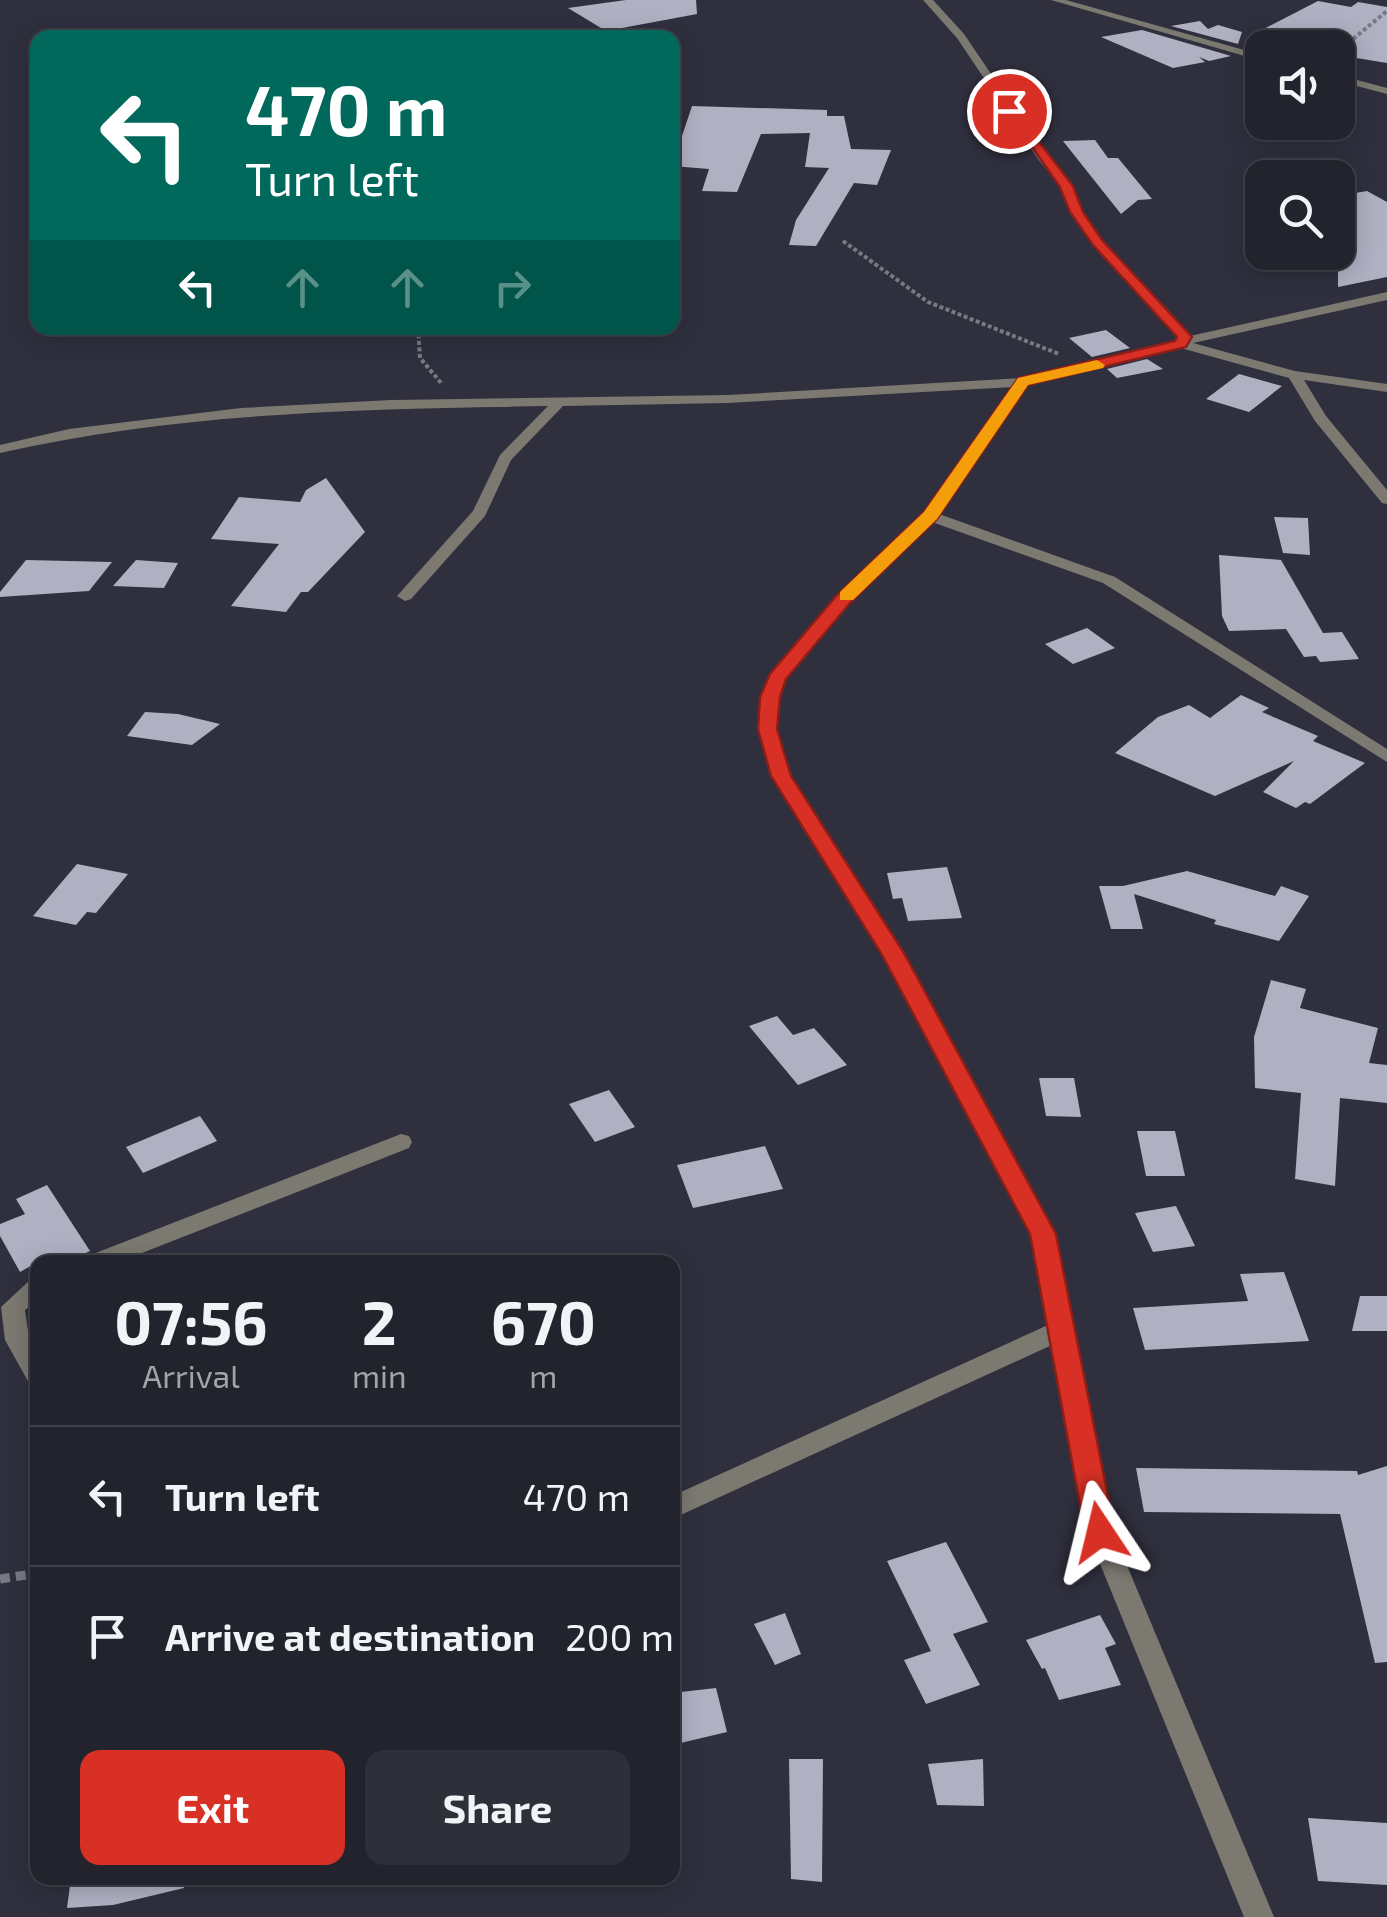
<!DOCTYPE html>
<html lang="en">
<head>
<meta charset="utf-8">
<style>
  :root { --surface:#23232e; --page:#2f2f3a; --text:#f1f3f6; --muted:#a3a4aa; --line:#40404a; --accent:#d93025 }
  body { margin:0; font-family:"Exo 2",sans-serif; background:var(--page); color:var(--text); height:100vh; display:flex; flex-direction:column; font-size:38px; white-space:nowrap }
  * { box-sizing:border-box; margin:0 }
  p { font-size:32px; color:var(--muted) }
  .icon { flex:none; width:55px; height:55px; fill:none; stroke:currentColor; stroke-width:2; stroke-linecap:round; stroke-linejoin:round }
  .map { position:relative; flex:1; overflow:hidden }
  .panel { position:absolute; left:30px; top:1255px; width:650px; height:630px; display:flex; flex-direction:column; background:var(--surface); border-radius:20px; box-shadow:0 5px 25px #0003,0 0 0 2px var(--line) }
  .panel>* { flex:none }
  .hud { position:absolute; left:30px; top:30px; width:650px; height:305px; border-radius:20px; box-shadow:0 5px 25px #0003,0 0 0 2px var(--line); background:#00695c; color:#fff; overflow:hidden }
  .controls { position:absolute; left:1245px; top:30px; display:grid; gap:20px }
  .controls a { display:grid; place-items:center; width:110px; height:110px; border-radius:20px; background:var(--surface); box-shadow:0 5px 25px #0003,0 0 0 2px var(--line); font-size:50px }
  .pin { position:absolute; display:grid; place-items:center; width:85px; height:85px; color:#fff; margin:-42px; border:5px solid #fff; border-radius:50%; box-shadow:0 2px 10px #0007 }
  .me { position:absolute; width:110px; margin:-55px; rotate:350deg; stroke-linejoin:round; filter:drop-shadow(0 0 8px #0008) }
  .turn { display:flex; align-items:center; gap:35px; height:210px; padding:0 50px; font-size:45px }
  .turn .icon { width:130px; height:130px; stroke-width:2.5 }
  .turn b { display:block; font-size:70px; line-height:85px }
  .lanes { display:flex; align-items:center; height:95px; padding:0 50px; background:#0003; justify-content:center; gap:50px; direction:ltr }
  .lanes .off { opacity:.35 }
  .eta { display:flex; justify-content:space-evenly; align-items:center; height:170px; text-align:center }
  .eta b { font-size:60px; font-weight:700; line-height:70px }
  .action { display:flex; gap:20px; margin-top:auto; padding:20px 50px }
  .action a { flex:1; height:115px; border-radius:20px; background:var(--accent); color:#fff; font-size:40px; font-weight:700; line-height:115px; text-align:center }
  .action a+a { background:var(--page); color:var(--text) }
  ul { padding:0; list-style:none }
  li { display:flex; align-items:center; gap:30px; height:140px; padding:0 50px; border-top:2px solid var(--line) }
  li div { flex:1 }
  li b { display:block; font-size:38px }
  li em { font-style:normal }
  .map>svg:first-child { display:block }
</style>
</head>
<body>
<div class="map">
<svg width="1387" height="1917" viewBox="0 0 1387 1917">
  <rect width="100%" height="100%" fill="#2f2f3e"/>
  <path fill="#b0b0c3" d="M626,0H696L697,14L606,31L568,8Z
    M1318,1L1351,7L1358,2L1387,7V63L1338,55V48L1254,34Z
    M1200,21L1208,29L1218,25L1242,32L1238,44L1171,26Z
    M1142,30L1231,56L1209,61L1199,57L1205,62L1173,68L1101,37Z
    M692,106L827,110V116H844L851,149L891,150L877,185L854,183L816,246L789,245L796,220L829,168L805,167L810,133L761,134L737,192L702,191L709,169L672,166Z
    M1095,140L1108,158H1118L1152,199L1138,200L1121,214L1063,141Z
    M1367,191L1387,202V277L1338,287V196Z
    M1106,330L1130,348L1092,357L1069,338Z
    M1147,359L1163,369L1117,378L1107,369Z
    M1239,374L1282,386L1249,412L1206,399Z
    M326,478L365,532L308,592H301L286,612L231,606L279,544L211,539L239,497L300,502L306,490Z
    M1274,517L1308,518L1310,555L1283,553Z
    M1219,555L1281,560L1323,633L1342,632L1359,659L1320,662L1316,656L1304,657L1286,629L1229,631L1222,616Z
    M26,560L112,562L89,591L0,597V592Z
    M136,560L178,563L164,588L113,586Z
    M1087,628L1115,648L1073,664L1045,644Z
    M1241,695L1269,708L1262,712L1318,736L1313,741L1365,763L1310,804L1305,802L1296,808L1263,792L1294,761L1215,796L1115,753L1158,717L1189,705L1210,718Z
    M145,712L178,714L220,724L192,745L127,736Z
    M77,864L128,874L96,913L87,912L76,925L33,916Z
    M947,867L962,918L908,921L902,898L893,899L887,873Z
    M1187,871L1275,896L1281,886L1309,896L1279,941L1214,924L1216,920L1134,894L1143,929H1111L1099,886H1123Z
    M1271,980L1306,989L1300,1008L1378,1028L1369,1063L1387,1065V1103L1340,1098L1335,1186L1295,1179L1301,1093L1255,1088L1254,1037Z
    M777,1016L793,1035L814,1028L847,1065L798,1085L749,1026Z
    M1039,1078H1074L1081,1117L1046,1116Z
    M609,1090L635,1127L595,1142L569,1104Z
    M200,1116L217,1141L143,1173L126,1147Z
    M1137,1131H1175L1185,1176H1146Z
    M765,1146L783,1189L693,1208L677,1165Z
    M47,1185L90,1251L67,1262H38L20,1272L0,1236V1224L25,1214L16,1199Z
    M1176,1206L1195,1246L1153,1252L1135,1213Z
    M1284,1272L1309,1341L1145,1350L1133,1308L1248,1301L1240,1274Z
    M1360,1296H1387V1331H1352Z
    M1387,1466V1662L1375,1663L1340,1514L1144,1512L1136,1468L1357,1471L1358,1475Z
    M946,1542L988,1622L953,1634L980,1685L926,1704L904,1660L931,1651L887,1561Z
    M785,1613L801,1654L775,1665L754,1624Z
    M1100,1615L1116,1644L1105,1648L1121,1685L1059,1700L1045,1668L1042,1669L1026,1640Z
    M716,1688L727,1732L672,1745V1693Z
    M789,1759H823L822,1882L791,1879Z
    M983,1759L984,1806L937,1805L928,1764Z
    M1308,1818L1387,1823V1885L1318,1881Z
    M71,1878H183L184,1888L113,1905L67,1908Z"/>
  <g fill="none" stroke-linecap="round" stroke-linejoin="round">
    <path stroke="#797986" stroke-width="4" stroke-dasharray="4 2.5" stroke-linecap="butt" d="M1348,43L1387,11
      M843,241L928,302L1059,354
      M418,328L420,358L442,384"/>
    <path stroke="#797986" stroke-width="9" stroke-dasharray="10 6" stroke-linecap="butt" d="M0,1579L38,1573"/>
    <path fill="#7c7971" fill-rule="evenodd" d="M923,0H933L964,34L1046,155L1070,184L1082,212L1101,241L1190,336L1387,292V300L1193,343L1295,371L1387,384V392L1304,380L1326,416L1387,490V504L1382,503L1315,421L1289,378L1177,347L1028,385L939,514L1115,577L1387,749V762L1103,583L932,522L850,602L785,679L779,697L777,729L790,776L903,953L1055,1234L1113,1532L1274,1917H1244L1087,1532L1052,1345L672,1519V1496L1048,1325L1031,1234L883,953L772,776L759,729L761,697L771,674L838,596L925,513L1013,387L728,403L563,406L511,460L485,516L411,599L405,601L397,596L473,511L500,455L548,406C364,409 179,412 0,453V445L69,429L241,408L391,400L728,395L1023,378L1176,340L1177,337L1093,246L1070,212L1061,187L1038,159L957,38Z
      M1051,0H1066L1262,55V61Z
      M1338,75L1387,88V94L1338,81Z
      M401,1134L409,1136L412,1142L409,1148L119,1262H84L88,1256Z
      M38,1277V1300L25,1310L29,1339L38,1353V1386L29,1383L5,1340L1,1307L30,1280Z"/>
  </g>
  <path fill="#d93025" stroke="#8d1f18" stroke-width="2.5" d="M1005,108H1013L1073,186L1083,212L1102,240L1192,337L1186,347L1028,385L937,519L850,603L786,679L780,697L777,729L791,776L904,953L1056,1234L1115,1532L1111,1541L1100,1545L1089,1541L1085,1532L1030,1234L881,953L771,776L758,729L760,697L770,674L837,595L924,512L1018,378L1175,341L1177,337L1093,245L1070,212L1060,187Z"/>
  <path fill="#f59e0b" d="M1097,360L1105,365L1103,368L1028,385L937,519L853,600H840V592L924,512L1018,378Z"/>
</svg>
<div class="controls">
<a><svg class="icon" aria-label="sound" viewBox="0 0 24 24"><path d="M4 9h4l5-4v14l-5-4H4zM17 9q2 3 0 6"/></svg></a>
<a><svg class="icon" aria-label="search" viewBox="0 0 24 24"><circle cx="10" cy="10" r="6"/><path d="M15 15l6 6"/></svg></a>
</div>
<div class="pin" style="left:1009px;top:111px;background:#d93025"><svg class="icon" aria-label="arrive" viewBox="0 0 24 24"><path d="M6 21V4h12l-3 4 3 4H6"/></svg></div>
<svg class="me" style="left:1100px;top:1532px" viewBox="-20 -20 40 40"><path d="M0-17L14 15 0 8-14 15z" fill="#d93025" stroke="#fff" stroke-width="4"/></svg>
<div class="hud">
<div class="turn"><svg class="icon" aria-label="left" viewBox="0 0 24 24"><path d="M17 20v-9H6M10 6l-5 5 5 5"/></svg><div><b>470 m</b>Turn left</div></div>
<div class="lanes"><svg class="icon" aria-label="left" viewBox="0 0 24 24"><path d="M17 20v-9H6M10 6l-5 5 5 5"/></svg><svg class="icon off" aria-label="ahead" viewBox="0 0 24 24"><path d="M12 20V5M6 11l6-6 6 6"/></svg><svg class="icon off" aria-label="ahead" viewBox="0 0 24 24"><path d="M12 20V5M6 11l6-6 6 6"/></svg><svg class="icon off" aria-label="right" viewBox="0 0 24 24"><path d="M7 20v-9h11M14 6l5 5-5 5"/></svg></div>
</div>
<section class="panel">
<div class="eta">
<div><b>07:56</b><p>Arrival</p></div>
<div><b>2</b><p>min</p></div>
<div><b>670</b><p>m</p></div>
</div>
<ul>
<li><svg class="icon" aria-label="left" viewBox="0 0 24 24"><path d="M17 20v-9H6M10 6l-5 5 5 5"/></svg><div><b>Turn left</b></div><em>470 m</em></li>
<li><svg class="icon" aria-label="arrive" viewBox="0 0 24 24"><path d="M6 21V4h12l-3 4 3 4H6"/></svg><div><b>Arrive at destination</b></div><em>200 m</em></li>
</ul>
<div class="action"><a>Exit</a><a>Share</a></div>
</section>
</div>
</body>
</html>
